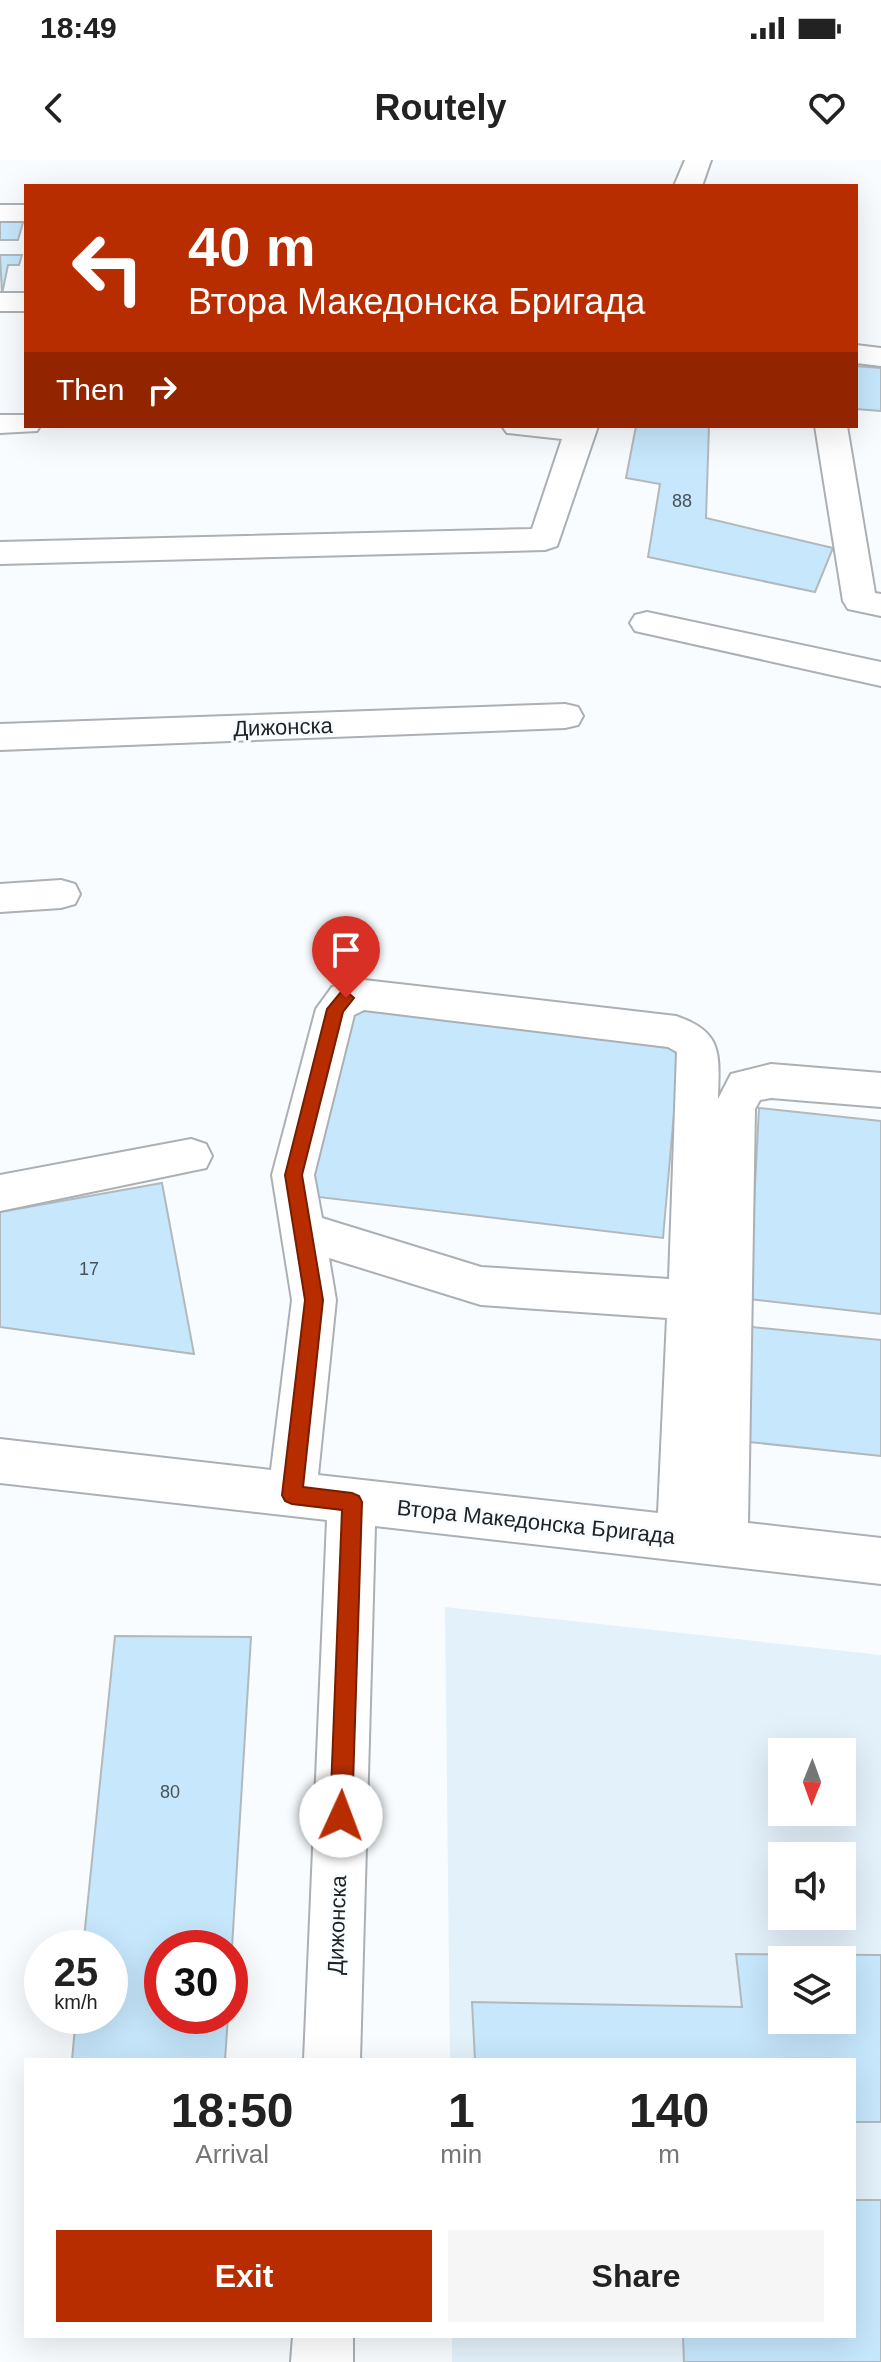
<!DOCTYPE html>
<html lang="en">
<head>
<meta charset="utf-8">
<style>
  :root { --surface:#fff; --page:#f6f6f6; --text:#222; --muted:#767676; --accent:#b72d00 }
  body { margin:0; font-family:Helvetica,sans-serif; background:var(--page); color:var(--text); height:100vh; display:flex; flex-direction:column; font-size:30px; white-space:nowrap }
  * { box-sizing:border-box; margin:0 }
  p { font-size:26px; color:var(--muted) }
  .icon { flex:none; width:44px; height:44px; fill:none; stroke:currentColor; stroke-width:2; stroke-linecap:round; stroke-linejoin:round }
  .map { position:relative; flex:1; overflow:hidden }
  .panel { position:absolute; left:24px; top:1898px; width:832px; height:280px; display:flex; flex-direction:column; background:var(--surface); border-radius:0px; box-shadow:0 8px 32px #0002 }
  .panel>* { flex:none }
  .guide { position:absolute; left:24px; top:24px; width:834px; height:244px; border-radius:0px; box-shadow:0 8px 32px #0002; background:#b72d00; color:#fff; overflow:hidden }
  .needle { width:52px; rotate:181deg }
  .tools { position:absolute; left:768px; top:1578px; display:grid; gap:16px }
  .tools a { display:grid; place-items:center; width:88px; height:88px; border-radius:0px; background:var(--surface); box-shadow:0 8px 32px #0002; font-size:40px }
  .speed { position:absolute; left:24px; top:1770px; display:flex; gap:16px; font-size:40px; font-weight:700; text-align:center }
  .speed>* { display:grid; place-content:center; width:104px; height:104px; border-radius:50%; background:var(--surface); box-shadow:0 8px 32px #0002; line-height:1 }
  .speed small { font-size:20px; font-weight:400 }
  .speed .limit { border:12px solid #d22; background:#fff; color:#111 }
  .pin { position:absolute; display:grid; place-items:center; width:68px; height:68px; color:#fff; margin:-82px -34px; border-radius:50% 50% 50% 0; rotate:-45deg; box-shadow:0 0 8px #0007 }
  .pin .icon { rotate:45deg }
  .me { position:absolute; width:88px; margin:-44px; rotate:2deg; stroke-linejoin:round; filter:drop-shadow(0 0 6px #0008) }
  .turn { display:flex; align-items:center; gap:28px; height:168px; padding:0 32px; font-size:36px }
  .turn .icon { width:104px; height:104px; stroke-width:2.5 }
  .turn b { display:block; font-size:56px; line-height:68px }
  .then { display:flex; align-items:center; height:76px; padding:0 32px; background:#0003; gap:16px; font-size:30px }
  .eta { display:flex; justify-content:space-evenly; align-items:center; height:136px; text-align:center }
  .eta b { font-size:48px; font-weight:700; line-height:56px }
  .action { display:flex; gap:16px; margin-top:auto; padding:16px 32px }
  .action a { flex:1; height:92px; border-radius:0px; background:var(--accent); color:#fff; font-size:32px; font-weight:700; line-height:92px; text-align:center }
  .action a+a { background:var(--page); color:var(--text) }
  .status { display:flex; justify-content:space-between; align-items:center; height:56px; padding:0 40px; background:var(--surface); direction:ltr }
  .status svg { height:22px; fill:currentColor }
  header { display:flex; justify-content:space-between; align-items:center; height:104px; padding:0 32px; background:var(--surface); font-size:36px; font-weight:700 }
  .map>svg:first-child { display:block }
</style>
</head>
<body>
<div class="status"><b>18:49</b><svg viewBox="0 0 49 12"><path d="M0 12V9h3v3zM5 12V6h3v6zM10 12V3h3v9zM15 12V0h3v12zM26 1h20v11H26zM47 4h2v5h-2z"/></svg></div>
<header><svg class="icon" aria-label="back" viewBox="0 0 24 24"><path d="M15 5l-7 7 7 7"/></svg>Routely<svg class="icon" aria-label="heart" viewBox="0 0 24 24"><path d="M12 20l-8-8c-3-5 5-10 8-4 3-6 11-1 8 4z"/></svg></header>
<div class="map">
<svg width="881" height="2202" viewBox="0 0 881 2202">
  <rect width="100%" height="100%" fill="#f8fcfe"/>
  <path fill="#e3f1fa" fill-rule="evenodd" d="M445,1447L881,1495V2202H452V2176H854V1900H450ZM782,1592H842V1652H782ZM782,1696H842V1756H782ZM782,1800H842V1860H782Z"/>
  <path fill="#c6e7fc" stroke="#b2b9bd" stroke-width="2" fill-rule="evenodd" d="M0,58L24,59L18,80H0Z
    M0,95H22L19,105H8L2,134Z
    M856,206L881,208V251L856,249Z
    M636,266H709L706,358L833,388L815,432L648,397L660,324L626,318Z
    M350,849L680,885L663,1078L310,1036Z
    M759,948L881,961V1154L749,1139Z
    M162,1023L194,1194L0,1167V1052Z
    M752,1167L881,1180V1296L749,1282Z
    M115,1476L251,1477L230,1820V1788H162V1856H228L225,1900H72L76,1856H110V1788H83Z
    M736,1794L881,1795V1962H854V1900H475L472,1842L742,1847ZM782,1800H842V1860H782Z
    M854,2040H881V2202H684L683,2176H854Z"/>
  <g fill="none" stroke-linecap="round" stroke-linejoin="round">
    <defs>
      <path id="minor" d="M685,0H711L702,26H674Z
        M0,45H26V61H0Z
        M0,133H26V151H0Z
        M856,185L881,188V206L856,203Z
        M0,255H26V266H40L37,271L0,273Z
        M502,266H598L557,386L545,390L0,404V382L532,369L562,279L507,273Z
        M815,266H847L875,433L881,434V456L848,449L843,441Z
        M647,452L881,502V526L635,471L630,463L635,455Z
        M565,544L578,547L583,556L578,565L565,568L0,590V564Z
        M61,720L75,724L80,734L75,744L61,748L0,752V724Z
        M364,820L676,856C724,872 719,895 718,939L731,914L771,904L881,913V947L771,938L760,940L755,949L748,1363L881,1378V1424L375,1366L360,1900H304L327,1360L0,1323V1279L271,1310L292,1140L272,1015L316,849L332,827ZM364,850L668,887L677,892L669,1119L481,1107L322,1058L314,1015L354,855ZM329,1098L481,1145L667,1158L658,1353L318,1315L336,1140Z
        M191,979L206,984L212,996L206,1008L0,1051V1015Z
        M293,2176H353V2202H291Z"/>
    </defs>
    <use href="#minor" stroke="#aab0b5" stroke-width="4"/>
    <use href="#minor" fill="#fff" fill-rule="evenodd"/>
  </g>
  <path fill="#b72d00" stroke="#771d00" stroke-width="2" d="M346,831L354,838L343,852L302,1015L323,1140L303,1327L352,1333L359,1336L362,1342L352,1656L348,1664L341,1667L333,1664L330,1656L342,1350L292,1344L285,1341L282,1335L305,1140L285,1015L327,849L340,833Z"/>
  <g text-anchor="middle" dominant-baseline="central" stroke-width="6" stroke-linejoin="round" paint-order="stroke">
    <g font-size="18" fill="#495259">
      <text x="682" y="341">88</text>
      <text x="89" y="1109">17</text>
      <text x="170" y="1632">80</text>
    </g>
    <g font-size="22" fill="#1f2123" stroke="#f8fcfe">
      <text transform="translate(283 567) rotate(-2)">Дижонска</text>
      <text transform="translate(536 1362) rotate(6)">Втора Македонска Бригада</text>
      <text transform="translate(337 1765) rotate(-88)">Дижонска</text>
    </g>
  </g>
</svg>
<div class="tools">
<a><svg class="needle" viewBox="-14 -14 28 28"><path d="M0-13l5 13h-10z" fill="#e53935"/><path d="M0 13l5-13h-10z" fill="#767676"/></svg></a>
<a><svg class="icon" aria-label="sound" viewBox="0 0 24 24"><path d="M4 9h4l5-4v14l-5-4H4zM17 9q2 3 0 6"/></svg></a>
<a><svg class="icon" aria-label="layers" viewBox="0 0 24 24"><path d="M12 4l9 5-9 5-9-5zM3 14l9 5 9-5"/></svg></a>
</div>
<div class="speed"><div>25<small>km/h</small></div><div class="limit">30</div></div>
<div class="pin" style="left:346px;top:838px;background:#d93025"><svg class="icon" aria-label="arrive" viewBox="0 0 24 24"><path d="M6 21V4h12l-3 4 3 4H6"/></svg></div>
<svg class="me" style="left:341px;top:1656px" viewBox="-20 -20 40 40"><circle r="19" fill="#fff"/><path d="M0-13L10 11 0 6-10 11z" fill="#b72d00"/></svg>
<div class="guide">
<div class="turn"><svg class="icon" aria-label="left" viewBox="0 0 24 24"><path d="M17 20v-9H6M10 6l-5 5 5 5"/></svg><div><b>40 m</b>Втора Македонска Бригада</div></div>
<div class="then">Then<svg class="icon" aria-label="right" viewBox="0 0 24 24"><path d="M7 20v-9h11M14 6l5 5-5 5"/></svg></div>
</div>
<section class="panel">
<div class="eta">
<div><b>18:50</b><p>Arrival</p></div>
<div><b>1</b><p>min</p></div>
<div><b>140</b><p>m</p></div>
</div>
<div class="action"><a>Exit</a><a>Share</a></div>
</section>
</div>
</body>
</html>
